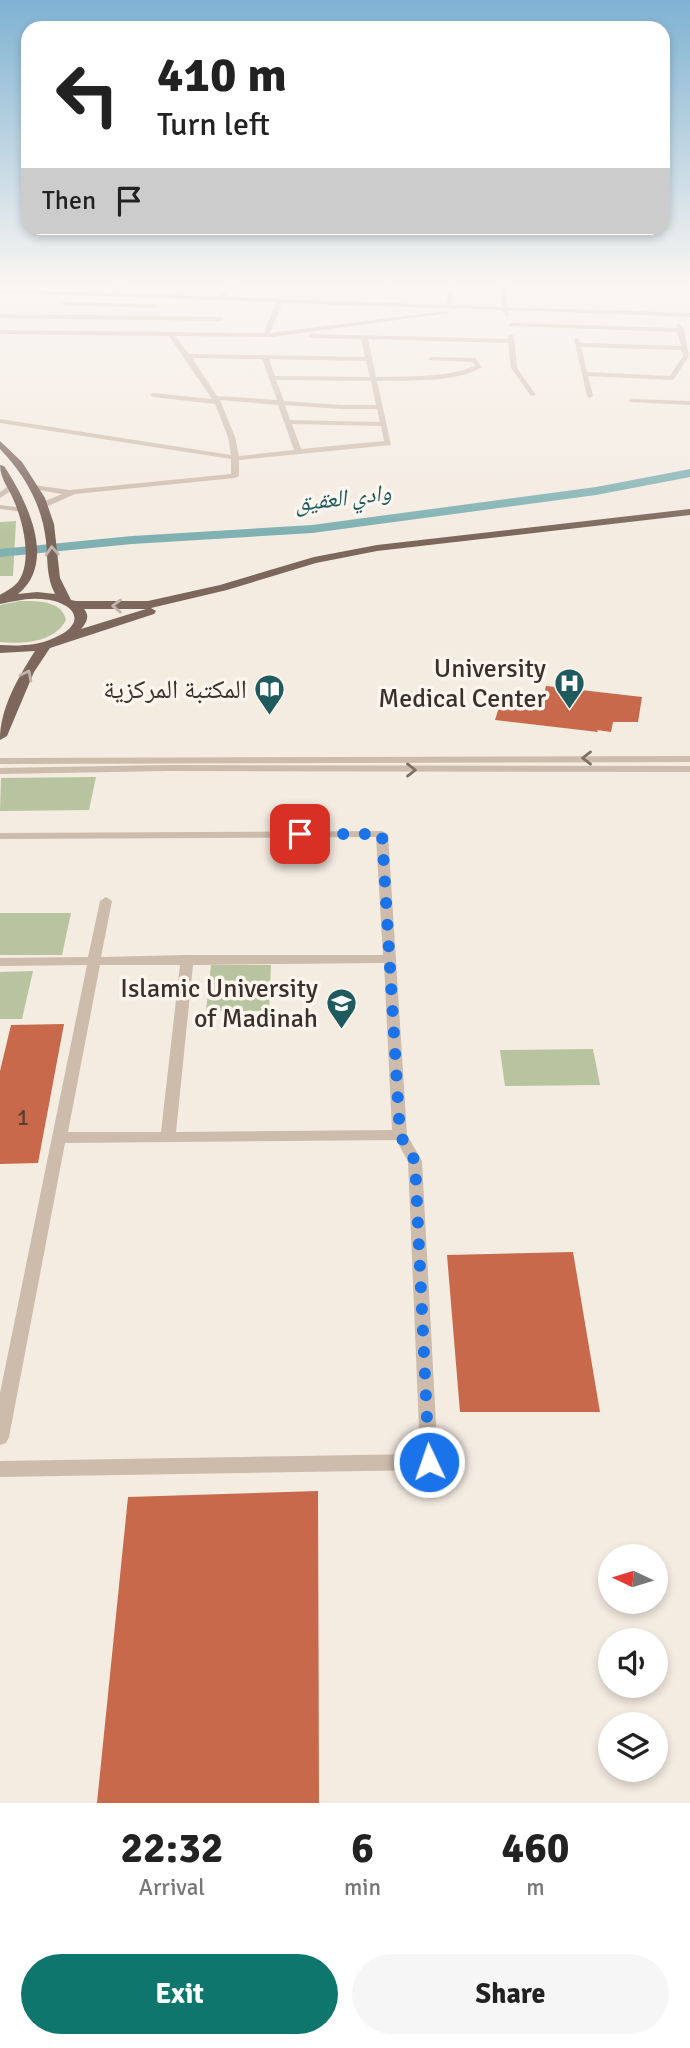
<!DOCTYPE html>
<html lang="en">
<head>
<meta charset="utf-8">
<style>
  :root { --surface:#fff; --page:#f6f6f6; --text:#222; --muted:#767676; --accent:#0f766e }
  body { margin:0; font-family:Signika,"Noto Naskh Arabic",sans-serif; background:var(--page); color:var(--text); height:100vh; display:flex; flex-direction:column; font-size:26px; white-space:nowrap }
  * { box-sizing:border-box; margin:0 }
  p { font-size:23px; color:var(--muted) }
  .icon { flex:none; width:38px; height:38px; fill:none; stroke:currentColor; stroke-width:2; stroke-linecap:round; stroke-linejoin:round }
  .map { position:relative; height:1803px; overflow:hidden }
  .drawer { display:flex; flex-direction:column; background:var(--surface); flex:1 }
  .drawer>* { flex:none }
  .banner { position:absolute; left:21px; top:21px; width:649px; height:214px; border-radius:21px; box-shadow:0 4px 10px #0003; background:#fff; color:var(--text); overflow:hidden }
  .needle { width:46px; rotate:274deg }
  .fabs { position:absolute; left:598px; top:1544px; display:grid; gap:14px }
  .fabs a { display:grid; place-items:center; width:70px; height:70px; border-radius:50%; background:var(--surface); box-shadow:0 4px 10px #0003; font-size:35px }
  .pin { position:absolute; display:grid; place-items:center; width:60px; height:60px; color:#fff; margin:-30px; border-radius:14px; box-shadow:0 4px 10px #0006 }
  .me { position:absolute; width:77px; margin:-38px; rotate:357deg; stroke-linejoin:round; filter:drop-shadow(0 0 5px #0008) }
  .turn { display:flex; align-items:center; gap:24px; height:147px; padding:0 21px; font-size:32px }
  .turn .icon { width:91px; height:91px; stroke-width:2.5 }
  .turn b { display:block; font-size:49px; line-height:60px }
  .then { display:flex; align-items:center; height:66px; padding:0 21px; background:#0003; gap:14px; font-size:26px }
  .eta { display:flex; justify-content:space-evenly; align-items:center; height:119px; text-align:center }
  .eta b { font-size:42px; font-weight:800; line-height:49px }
  .action { display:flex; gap:14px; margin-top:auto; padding:14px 21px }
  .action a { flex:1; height:80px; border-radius:42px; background:var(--accent); color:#fff; font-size:28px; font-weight:800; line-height:80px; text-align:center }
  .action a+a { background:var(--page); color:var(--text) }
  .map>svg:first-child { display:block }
</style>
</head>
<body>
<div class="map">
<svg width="690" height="1803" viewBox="0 0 690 1803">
  <rect width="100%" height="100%" fill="#f4ebe1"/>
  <path fill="#b8c4a0" d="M16,521L13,576H0V522Z
    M20,601C36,601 62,600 66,620C54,643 23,644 0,642V605Z
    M96,777L89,810L0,811L1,778Z
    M0,913H71L62,955H0Z
    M211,965H271L269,1011H206Z
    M33,971L22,1019H0V972Z
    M593,1049L600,1085L505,1086L500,1050Z"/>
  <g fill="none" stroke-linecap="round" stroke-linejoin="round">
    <path fill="#7fb0b2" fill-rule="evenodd" d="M690,469V477L596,495L312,533L132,544L0,557V549L132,536L312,525L596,487Z"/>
  </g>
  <path fill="#c8694b" d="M546,686L642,697L638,722H613L611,732L597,730L598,732L495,720L501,701L515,703L517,695L543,698Z
    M64,1024L38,1163L0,1164V1071L11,1025Z
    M573,1252L600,1412H460L447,1255Z
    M318,1491L319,1803H97L128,1497Z"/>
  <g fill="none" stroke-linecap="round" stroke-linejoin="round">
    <path fill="#cdbbac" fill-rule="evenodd" d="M124,281H130L119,293L219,297L233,281H239L225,297L446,305L451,281H457L451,305L501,307V281H507V307L690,313V317L508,310L509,315L506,317L501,310L282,303L270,333L446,311L449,313L271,337L175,336L189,354L365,357L361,339L311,338L308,336L311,334L508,339V336L511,334L514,336L517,368L536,395L531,396L511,368L508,343L368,339L376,377C408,376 445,378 475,366L473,362L429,360L428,359L431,357L475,358L482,367C457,383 408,380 377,381L391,445L239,460V476L235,478L75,494L46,507H40V503L62,494L33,489V485L70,490L231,474V459L0,423V419L231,455L228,437L215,404L153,397L150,395L153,393L212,399L169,336L0,334V330L264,333L276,302L0,293V289L112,293ZM192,358L262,359L277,400L217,396ZM269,359L366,361L370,377L275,376ZM276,380L371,381L376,405H341L284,401ZM220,400L278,405L294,450L239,456L235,437ZM285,405L341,409H377L380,422L290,420ZM292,424L381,426L384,441L301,449Z
      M136,281H186L189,283L186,285Z
      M322,281H371L397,284L394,286Z
      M63,302L155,304L158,306L155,308L61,305Z
      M0,314L221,317L224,319L221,321L0,318Z
      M511,323L677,328L676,325L679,323L684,330L689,356L674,379L672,380L588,376L593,396L590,398L587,396L574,338H578L580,343L681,346L677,332L509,326ZM581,347L681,350L683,356L670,376L587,372Z
      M632,399L690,401V405L630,402L628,401Z
      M10,485L17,487L0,498V492Z
      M0,505L24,508L28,510L24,512L0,509Z
      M690,756V762L0,764V758Z
      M167,765L690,766V772L167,771L0,774V768Z
      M382,831L388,834L407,1135L422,1161L438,1462L435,1468L429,1470L0,1477V1461L420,1454L408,1161L396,1140L65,1143L9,1437L6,1443L0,1445V1393L87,965L0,966V958L88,957L100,901L106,897L112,901L101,957L187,955H383L376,837L0,839V833ZM384,963L392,1130L176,1132L193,965ZM100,965H180L161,1132H68Z"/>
    <path fill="#7d675c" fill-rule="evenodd" d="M0,441L22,462L45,498L54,524L60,578L71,600L76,601H148L220,585L314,557L377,545L690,509V515L377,551L316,563L227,590L151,608L156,611L154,614L50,648L34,672L7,736L0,740C0,708 18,678 35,651L0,653V645C18,646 37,646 54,638C93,621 70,599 38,599C26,598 12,602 0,604V595C6,591 13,588 18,582C33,561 23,522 14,501C9,488 0,479 0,465L4,466C26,499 58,562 18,594L37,592L55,594C46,577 48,560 46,541C42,505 25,475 0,449ZM84,609H146L81,629C87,622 90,616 84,609Z"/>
  </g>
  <defs><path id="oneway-chevron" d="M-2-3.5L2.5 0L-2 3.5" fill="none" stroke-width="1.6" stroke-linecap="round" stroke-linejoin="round" transform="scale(1.75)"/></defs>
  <g stroke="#c2b5ac">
    <use href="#oneway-chevron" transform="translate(52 551) rotate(-94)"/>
    <use href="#oneway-chevron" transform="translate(117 606) rotate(-179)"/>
    <use href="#oneway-chevron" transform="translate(27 675) rotate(-63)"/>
  </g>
  <g stroke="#7d6f65">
    <use href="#oneway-chevron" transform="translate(587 758) rotate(180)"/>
    <use href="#oneway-chevron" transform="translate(411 770)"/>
  </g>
  <linearGradient id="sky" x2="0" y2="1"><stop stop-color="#7eb2d2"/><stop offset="0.53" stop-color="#faf6f2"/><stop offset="1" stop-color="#faf6f2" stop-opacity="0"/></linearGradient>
  <rect width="690" height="534" fill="url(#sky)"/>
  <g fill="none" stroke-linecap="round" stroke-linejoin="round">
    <path stroke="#1a73e8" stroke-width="12" stroke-dasharray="0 21.6" d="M300,834H382L400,1135L415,1161L429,1462"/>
  </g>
  <defs>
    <symbol id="hospital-pin" viewBox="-11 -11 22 30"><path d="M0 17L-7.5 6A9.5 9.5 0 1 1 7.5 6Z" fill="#1f5a5e" stroke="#fbf5ee"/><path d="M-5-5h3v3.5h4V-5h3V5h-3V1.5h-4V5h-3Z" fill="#fff"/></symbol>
    <symbol id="library-pin" viewBox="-11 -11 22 30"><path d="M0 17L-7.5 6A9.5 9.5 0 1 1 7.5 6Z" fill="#1f5a5e" stroke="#fbf5ee"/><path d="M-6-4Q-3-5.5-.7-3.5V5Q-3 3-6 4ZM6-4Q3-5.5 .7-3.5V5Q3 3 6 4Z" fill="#fff"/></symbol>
    <symbol id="university-pin" viewBox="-11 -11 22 30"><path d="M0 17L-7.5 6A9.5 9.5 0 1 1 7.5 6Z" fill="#1f5a5e" stroke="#fbf5ee"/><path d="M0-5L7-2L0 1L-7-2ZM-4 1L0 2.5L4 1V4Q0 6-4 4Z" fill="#fff"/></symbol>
  </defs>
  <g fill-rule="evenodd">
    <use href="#hospital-pin" x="552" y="666" width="35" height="47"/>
    <use href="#library-pin" x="252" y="672" width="35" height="47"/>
    <use href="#university-pin" x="324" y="986" width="35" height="47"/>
  </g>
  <g text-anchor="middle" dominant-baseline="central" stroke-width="7" stroke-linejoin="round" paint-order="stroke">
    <g font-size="23" font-style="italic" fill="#1f5a5e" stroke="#fbf5ee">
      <text transform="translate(343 498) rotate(-7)">وادي العقيق</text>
    </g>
    <g font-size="23" fill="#5e3e33">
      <text x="23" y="1117">1</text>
    </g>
    <g font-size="26" fill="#3b302b" stroke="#fbf5ee" text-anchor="end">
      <text x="546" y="669">University<tspan x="546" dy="30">Medical Center</tspan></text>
      <text x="247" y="690">المكتبة المركزية</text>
      <text x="318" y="989">Islamic University<tspan x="318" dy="30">of Madinah</tspan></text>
    </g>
  </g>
</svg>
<div class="fabs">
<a><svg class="needle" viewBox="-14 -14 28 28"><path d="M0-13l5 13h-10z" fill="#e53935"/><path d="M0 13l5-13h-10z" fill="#767676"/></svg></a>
<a><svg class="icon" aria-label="sound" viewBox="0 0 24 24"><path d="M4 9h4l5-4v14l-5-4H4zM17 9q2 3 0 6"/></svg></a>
<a><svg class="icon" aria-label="layers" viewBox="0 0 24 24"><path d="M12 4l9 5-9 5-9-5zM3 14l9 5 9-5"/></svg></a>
</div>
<div class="pin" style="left:300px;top:834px;background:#d93025"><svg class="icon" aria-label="arrive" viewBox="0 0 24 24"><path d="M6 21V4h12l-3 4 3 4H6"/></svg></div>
<svg class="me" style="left:429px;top:1462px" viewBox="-20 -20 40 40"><circle r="17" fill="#1a73e8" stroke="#fff" stroke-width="3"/><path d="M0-11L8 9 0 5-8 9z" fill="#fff"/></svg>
<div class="banner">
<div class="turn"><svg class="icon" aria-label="left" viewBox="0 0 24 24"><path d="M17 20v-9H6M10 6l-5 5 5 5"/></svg><div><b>410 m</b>Turn left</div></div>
<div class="then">Then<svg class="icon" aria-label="arrive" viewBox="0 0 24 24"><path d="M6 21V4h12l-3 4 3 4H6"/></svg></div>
</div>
</div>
<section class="drawer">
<div class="eta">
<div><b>22:32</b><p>Arrival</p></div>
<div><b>6</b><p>min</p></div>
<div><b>460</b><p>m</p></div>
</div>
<div class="action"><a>Exit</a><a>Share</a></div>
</section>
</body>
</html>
